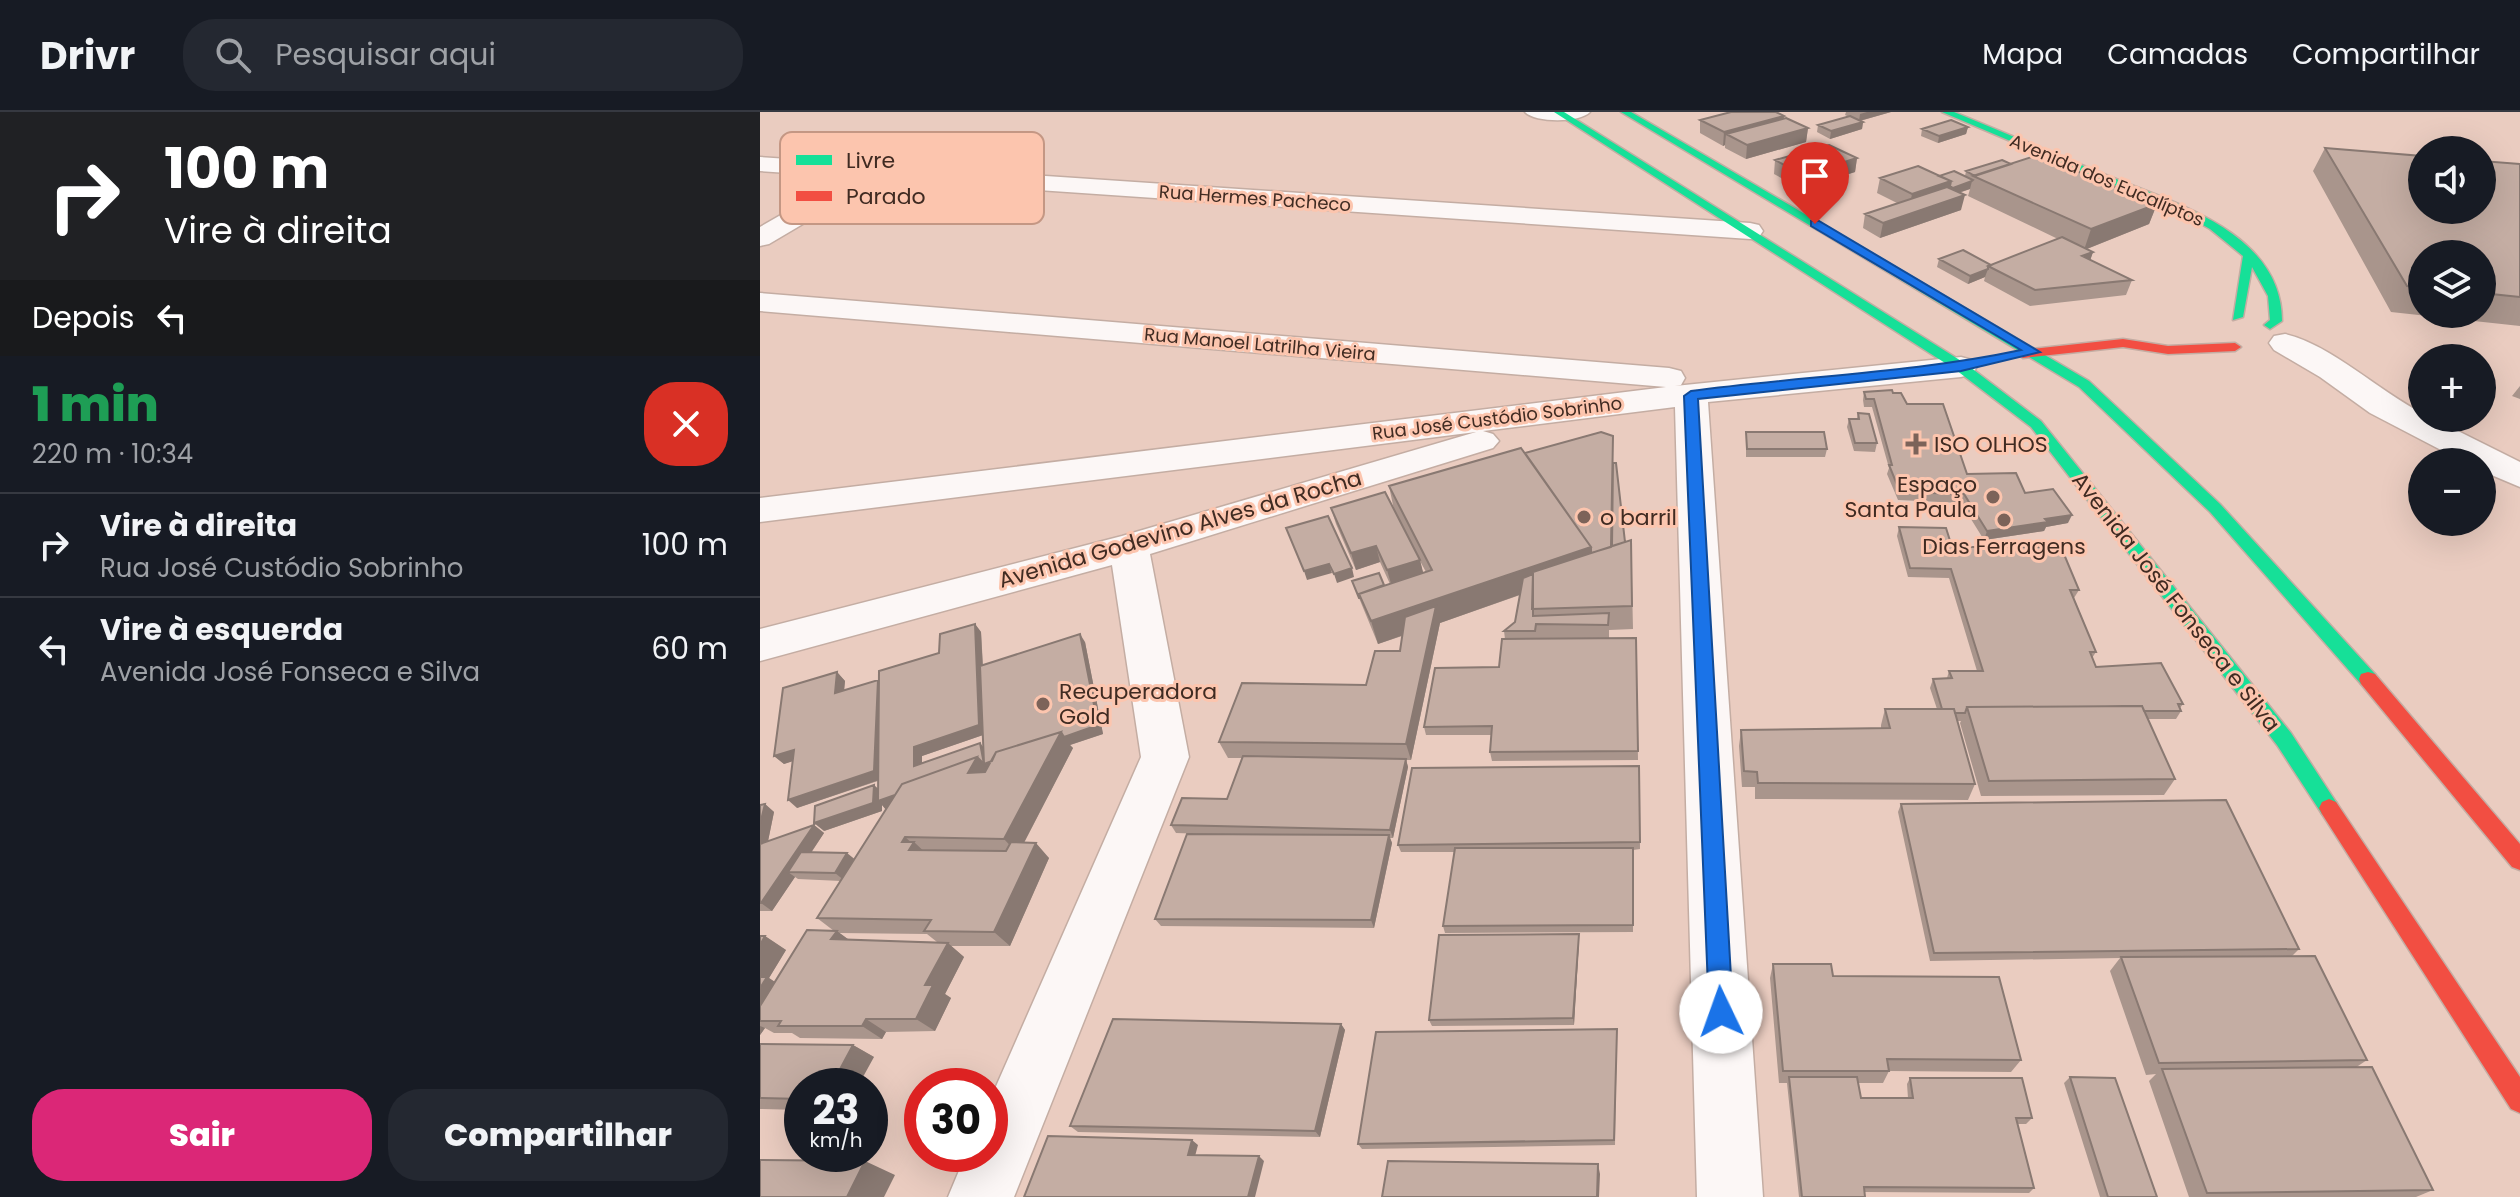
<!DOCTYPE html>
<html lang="pt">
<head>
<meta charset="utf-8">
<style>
  :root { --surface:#171b24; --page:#242831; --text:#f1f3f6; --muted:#9ea1a6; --line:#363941; --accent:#db2777 }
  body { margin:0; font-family:Poppins,sans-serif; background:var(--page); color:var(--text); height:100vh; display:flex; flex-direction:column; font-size:30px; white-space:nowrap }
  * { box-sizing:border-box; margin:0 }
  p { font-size:26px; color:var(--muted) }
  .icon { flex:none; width:44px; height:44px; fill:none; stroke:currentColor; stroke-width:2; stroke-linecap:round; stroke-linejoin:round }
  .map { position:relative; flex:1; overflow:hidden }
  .sheet { display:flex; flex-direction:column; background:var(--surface); width:760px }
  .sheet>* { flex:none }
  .guide { background:#202124; color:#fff; overflow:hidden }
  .fabs { position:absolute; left:1648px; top:24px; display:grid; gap:16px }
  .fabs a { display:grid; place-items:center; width:88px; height:88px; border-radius:50%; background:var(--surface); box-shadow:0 8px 32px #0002; font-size:40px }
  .speed { position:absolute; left:24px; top:956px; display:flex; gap:16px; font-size:40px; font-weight:700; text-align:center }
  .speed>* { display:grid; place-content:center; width:104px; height:104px; border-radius:50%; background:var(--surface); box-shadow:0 8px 32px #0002; line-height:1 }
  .speed small { font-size:20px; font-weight:400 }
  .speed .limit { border:12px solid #d22; background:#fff; color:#111 }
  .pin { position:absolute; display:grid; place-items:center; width:68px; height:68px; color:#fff; margin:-82px -34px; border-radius:50% 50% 50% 0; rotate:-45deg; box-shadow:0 0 8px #0007 }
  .pin .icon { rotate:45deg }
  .me { position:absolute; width:88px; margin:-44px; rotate:357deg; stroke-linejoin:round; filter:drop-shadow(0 0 6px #0008) }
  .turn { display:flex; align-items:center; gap:28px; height:168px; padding:0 32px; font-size:36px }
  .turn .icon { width:104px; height:104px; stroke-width:2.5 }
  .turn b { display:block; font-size:56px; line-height:68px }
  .then { display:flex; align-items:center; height:76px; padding:0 32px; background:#0003; gap:16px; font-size:30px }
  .round { display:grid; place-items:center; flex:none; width:84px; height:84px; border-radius:32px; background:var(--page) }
  .summary { display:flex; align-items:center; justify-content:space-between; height:136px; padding:0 32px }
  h1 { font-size:48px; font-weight:800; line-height:60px; color:#1e9e55 }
  .cta { display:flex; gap:16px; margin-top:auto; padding:16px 32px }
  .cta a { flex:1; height:92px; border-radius:32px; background:var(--accent); color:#fff; font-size:32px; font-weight:800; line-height:92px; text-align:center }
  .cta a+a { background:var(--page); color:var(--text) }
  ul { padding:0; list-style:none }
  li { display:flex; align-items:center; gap:24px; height:104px; padding:0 32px; border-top:2px solid var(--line) }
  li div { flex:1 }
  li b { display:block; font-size:30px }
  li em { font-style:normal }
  header { display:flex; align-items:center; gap:48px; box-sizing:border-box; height:112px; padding:0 40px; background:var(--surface); border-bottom:2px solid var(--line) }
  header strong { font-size:38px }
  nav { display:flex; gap:44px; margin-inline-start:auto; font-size:28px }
  .search { width:560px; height:72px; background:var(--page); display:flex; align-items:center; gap:20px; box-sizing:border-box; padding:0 28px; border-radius:32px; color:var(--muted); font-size:30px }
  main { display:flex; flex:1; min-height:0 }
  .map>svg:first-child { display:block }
</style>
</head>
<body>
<header>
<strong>Drivr</strong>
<div class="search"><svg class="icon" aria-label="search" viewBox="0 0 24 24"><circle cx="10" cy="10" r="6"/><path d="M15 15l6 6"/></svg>Pesquisar aqui</div>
<nav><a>Mapa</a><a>Camadas</a><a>Compartilhar</a></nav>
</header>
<main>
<section class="sheet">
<div class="guide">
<div class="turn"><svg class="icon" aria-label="right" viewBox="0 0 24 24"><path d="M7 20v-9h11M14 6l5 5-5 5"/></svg><div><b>100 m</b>Vire à direita</div></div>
<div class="then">Depois<svg class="icon" aria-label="left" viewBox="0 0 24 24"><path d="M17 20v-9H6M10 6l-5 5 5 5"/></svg></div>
</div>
<div class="summary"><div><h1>1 min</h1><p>220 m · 10:34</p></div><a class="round" style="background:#d93025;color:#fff"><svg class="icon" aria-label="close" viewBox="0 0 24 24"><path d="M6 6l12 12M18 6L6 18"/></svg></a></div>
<ul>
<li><svg class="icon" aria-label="right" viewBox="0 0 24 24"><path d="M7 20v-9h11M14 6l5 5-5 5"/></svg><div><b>Vire à direita</b><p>Rua José Custódio Sobrinho</p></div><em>100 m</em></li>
<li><svg class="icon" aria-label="left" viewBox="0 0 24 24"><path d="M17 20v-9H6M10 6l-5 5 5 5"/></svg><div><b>Vire à esquerda</b><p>Avenida José Fonseca e Silva</p></div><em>60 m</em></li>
</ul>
<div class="cta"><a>Sair</a><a>Compartilhar</a></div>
</section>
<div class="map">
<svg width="1760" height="1085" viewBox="0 0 1760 1085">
  <rect width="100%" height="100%" fill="#eaccc0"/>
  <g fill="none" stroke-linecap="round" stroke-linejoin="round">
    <defs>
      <path id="street" d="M765,0H830C820,11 775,11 765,0Z
        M0,45L990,111L999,113L1003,119L999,125L990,127L119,67L9,132L0,134V115L87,65L0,59Z
        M0,181L909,256L921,259L925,266L921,273L915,274L1201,245L1212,248L1217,255L1212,262L1201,265L948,290L1003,1085H937L915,295L723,319L733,322L739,329L733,336L390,442L429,645L254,1085H188L206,1042H230V988L381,645L352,453L0,549V517L362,424L716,320L0,410V386L906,275L0,199Z
        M1525,222C1572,233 1618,279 1662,301V306H1672L1760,350V375L1722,359V350H1704L1610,301L1560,265L1514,238L1509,231L1514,224Z"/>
      <path id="fast" d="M794,0H804L1206,252L1281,309L1531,621L1576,690L1579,696L1576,702L1569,705L1562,702L1517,633L1271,315L1196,258Z
        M861,0H871L1329,269L1460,392L1615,562L1617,567L1615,572H1601L1450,400L1319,275Z
        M1182,0H1194C1243,20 1292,41 1341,61C1408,89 1522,118 1522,209L1510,217L1504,213L1510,208L1508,184L1492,155L1483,205L1473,208L1483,144L1450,117L1425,103Z"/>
      <path id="jam" d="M1363,227L1408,234L1475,231L1481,235L1475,239L1408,242L1363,235L1263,246L1257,242L1263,238Z
        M1608,560L1615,562L1760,732V758L1752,755L1601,572L1599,567L1601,562Z
        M1569,687L1576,690L1760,965V1001L1751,997L1562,702L1559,696L1562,690Z"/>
    </defs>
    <use href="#street" stroke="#c4ada3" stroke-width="3"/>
    <use href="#fast" stroke="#c4ada3" stroke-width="3"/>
    <use href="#jam" stroke="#c4ada3" stroke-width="3"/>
    <use href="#street" fill="#fcf7f6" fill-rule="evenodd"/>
    <use href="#fast" fill="#16e098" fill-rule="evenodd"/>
    <use href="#jam" fill="#f24e42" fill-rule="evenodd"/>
  </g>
  <path fill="#a9958c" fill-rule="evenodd" d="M1086,0H1131L1100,9L1103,10L1102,17L1070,27L1057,20L1058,13L1089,5L1085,3Z
    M1024,6L1048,16L1046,30L986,47L965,36V33L963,34L940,21V8Z
    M1208,15L1206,22L1178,31L1161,24L1162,17Z
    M1565,36L1760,52V214L1631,200L1553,59ZM1662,142H1722V202H1662Z
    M1097,46L1095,60L1041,77L1014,62L1015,48Z
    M1251,52L1397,92L1389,112L1327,137L1333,140L1330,148L1372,168L1366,183L1270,194L1224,169L1225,165L1208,172L1177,155L1179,147L1231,153L1298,127L1208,84L1210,77L1199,81L1201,98L1120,126L1103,116L1105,102L1137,91L1117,81L1120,66L1205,64L1206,59Z
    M1760,274V287L1752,284Z
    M1104,280L1133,281L1147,292L1207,362L1265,381L1308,411L1286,415L1284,419L1224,428L1201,391L1138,388L1127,362L1129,356L1112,295H1104L1103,288Z
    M1098,301L1117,331L1115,340L1094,339L1087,315L1089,307H1097Z
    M986,320L1067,337L1065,345H986Z
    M765,341L854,351L865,430L871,428L873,517L849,518V526H876L878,648L732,649L730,640L732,623H666L664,615L739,555L745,527L744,519L755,510L760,483L680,511L651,648H646L648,655L633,726H630L632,731L614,816L401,814L395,807L445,722L416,721L411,713L467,687L482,646H468L459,630L606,573L640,539L642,524L618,532L592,469L624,473L630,472L620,450L596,458L576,412L571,396L634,398L629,374ZM660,449L666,460L663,461Z
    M1139,415L1192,435L1319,478L1314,486L1336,540L1332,546L1336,555L1423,592L1420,596L1421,599L1416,607H1388L1415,667L1404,683L1221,684L1200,611L1201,609H1197L1215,672L1208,688L995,687V675H982L979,634L981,618L1121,616V613L1125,597H1177L1170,576L1173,567L1187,566L1189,559H1217L1189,466L1148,465L1137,424Z
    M215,512L221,520L223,553L325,530L343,622L310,633L313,636L264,731L289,746L250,834H191L204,845L185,882L191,886L175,919L126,920L122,927L40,926L32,921H14L5,916L0,923V824H5L26,838L9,866L15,870L74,819L57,806L81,769L38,767L35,765L12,799H0V693L5,692L14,700L8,729L54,713L64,721L51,741L94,747L126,697L122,693V699L64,719L118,677V669L37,696L32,649L24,652L14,644L77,560L85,569L84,578L118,568L119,570L179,541ZM223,623L224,636L220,631L162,652V644ZM79,821L167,822L177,830L89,828Z
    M879,654L880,737L873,738V820L685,821L683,814L694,740H641L638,733Z
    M1141,692L1539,837L1532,844L1607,948L1595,956L1673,1078L1656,1085H1429L1389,969L1396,962L1386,963L1350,859L1360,846L1170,849L1138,700Z
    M819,822V829L814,913L672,914L669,908Z
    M1013,852L1073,864L1261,948L1251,960L1129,959L1123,971H1098L1101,986H1148L1147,972L1150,966L1272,1006L1266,1012H1257L1274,1076L1269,1081L1105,1080V1085H1039L1027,971H1019L1010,866Z
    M581,912L585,918L560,1025L318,1020L310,1014Z
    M857,917L855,1033L602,1037L598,1032Z
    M0,932L93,933L114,945L42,974V998L0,997Z
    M1310,965L1397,1085H1340L1304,971Z"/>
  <path fill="#897972" d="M1107,0H1131L1099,9L1100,2Z
    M1024,4L1023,17L966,22L965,33L963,34L964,20Z
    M1103,10L1102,17L1070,27L1071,19Z
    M1208,15L1206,22L1178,31L1179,24Z
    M1048,16L1046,30L986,47L987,33Z
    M1097,46L1095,60L1041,77L1043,63Z
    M1191,69L1187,84L1149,97L1152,82Z
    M1212,69L1210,77L1191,83L1193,76Z
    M1205,83L1201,98L1120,126L1123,111Z
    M1397,92L1389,112L1324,138L1331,117Z
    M1333,140L1328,155L1322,144Z
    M1228,157L1225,165L1208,172L1210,164Z
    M853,324L852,436L773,478L680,511L651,648L646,632L672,513L618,532L611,509Z
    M1312,403L1308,411L1286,415L1284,419L1224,428L1227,419L1285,407Z
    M616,434L620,450L596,458L591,441Z
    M660,448L664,464L632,475L627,458Z
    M569,452L572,461L547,468L544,459Z
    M592,456L594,465L577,471L574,462Z
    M215,512L221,520L226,622L162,644V662L154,654V635Z
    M320,522L325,530L343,622L310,633L313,636L258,742L244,727L126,698L122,693V699L64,719L54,711L114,673L123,681L220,631L227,640Z
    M77,560L85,569L83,590L75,581Z
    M118,568L125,577L122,667L37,696L28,688Z
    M34,638L43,646L24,652L14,644Z
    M646,647L648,655L633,726L630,718Z
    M5,692L14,700L6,739L0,740V712Z
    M54,713L64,721L38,760H28L35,765L12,799L1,791Z
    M629,723L632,731L614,816L611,808Z
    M145,725L153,732L154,730L170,745L149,738L142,730Z
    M276,731L289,746L250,834L234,820Z
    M87,741L97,749L85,769L75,761Z
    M77,819L96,833L71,827Z
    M819,822V829L814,913L813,906Z
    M5,824L26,838L9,866L28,879L0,909V833Z
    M188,831L204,845L185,882L191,886L175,919L156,907L165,873Z
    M106,907L126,920L122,927L102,914Z
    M581,912L585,918L560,1025L555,1019Z
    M0,914L5,916L0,923Z
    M93,933L114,945L98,974H71Z
    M432,1028L438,1033L434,1048L428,1043Z
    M499,1044L504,1049L495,1085H488Z
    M105,1049L135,1063L124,1085H87Z
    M838,1052L840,1062L839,1085H837Z"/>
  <path fill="#c4ada3" stroke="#897972" stroke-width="2" d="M971,0H1016L1024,4L964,20L940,8Z
    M1090,4L1103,10L1071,19L1058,13Z
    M1026,6L1048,16L987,33L966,22Z
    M1191,8L1208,15L1179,24L1162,17Z
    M1069,33L1097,46L1043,63L1015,48Z
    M1565,36L1662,44V98H1722V49L1760,52V185L1722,181V142H1662V175L1647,174Z
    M1278,43L1397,92L1331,117L1213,64Z
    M1242,48L1251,52L1215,64L1206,59Z
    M1158,54L1191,69L1152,82L1120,66Z
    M1194,59L1213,68L1212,69L1193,76L1190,74L1191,69L1179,64Z
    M1187,75L1205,83L1123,111L1105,102Z
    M1302,125L1333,140L1322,144L1372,168L1275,178L1228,154Z
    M1203,138L1231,153L1228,154V157L1210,164L1179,147Z
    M1132,278L1133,281H1141L1147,292H1183L1207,362L1256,361L1265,381L1293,377L1312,403L1285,407L1288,410L1227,419L1204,382L1140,380L1129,353H1132L1114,287H1106L1104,280Z
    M1098,301L1109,302L1117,331H1095L1089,307H1099Z
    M841,320L853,324L851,435L831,441V435L765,341Z
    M986,320H1064L1067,337H987Z
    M761,336L831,435L611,509L599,482L672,458L629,374Z
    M853,351H856L865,430L852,434Z
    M625,380L660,448L627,458L616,434L591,441L571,396Z
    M568,404L592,456L574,462L569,452L544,459L526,416Z
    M1139,415L1186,416L1192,435H1301L1319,478H1310L1336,540H1330L1336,555L1401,551L1423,592H1418L1421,599H1384L1382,594L1207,595L1205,601H1195L1194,597H1182L1173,567L1192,566L1189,559H1223L1191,457L1150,456Z
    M871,428L872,494L772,497L773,460Z
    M619,461L624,473L599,482L600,486H599L592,469Z
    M773,462V504L849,501L848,513L776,512L775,519H744L755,510L763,466Z
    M676,494L646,632L459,630L482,571L606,573L615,539H640L645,505Z
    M215,512L219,613L154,635V654L220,631L224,652L217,645L142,672L135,683L118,689L119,559L179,541L180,522Z
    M320,522L338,613L304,625L301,620L236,640L232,649L224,652L220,554Z
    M876,526L878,639L730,640L732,614L664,615L675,556L739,555L742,527Z
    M77,560L75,581L118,568L114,659L28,688L34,638L14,644L23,576Z
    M1382,594L1415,667L1229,669L1207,595Z
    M1125,597H1194L1215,672L998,671L997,660L984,659L981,618L1130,616Z
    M301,620L244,727L145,725L142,730H154L149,738L246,739L251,730L276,731L234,820L164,819L171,808L57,806L142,672L217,645L208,661L225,660L236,640Z
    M483,644L646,647L630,718L411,713L422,686L467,687Z
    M879,654L880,730L638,733L652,656Z
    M114,673L113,691L54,711L55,694Z
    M1466,688L1539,837L1174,841L1141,692Z
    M5,692L0,712V693Z
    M54,713L1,791H0V732Z
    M427,722L629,723L611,808L395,807Z
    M695,736H873V813L683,814Z
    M41,740L87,741L75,761L28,760Z
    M47,818L77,819L71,827L188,831L165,873H173L156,907H106L102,914H18L21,909H0V894Z
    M819,822L813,906L669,908L679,823Z
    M0,824H5L0,833Z
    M1555,844L1607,948L1399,951L1361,845Z
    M1013,852H1071L1073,864L1239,865L1261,948L1127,947L1129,959H1023Z
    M0,865H7L0,876Z
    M353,907L581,912L555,1019L310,1014Z
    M857,917L854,1028L598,1032L616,920Z
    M0,932L93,933L71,974H42V987L0,986Z
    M1612,955L1673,1078L1447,1081L1402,957Z
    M1029,965H1097L1101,986H1153L1150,966H1262L1272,1006H1256L1274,1076L1104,1075L1105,1085H1042Z
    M1310,965L1355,966L1397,1085H1348Z
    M288,1024L432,1028L428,1043L499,1044L488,1085H264Z
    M0,1048L105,1049L87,1085H0Z
    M628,1049L838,1052L837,1085H622Z"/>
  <path fill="#1a73e8" stroke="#114b97" stroke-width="2" d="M1051,109H1059L1280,240L1201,259L938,287L973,900L970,909L961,912L952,909L949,900L924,284L931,279C1041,264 1153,261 1261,238L1051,114Z"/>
  <g fill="#7c6359" stroke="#fcc5ae" stroke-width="3">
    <path d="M1152 320h8v8h8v8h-8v8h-8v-8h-8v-8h8z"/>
    <circle cx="1233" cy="385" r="8"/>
    <circle cx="824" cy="405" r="8"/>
    <circle cx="1244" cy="408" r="8"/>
    <circle cx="283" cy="592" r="8"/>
  </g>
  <g text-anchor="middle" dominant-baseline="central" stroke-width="6" stroke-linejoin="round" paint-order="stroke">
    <g font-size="18" fill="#402b22" stroke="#fcc5ae">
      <text transform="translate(1347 68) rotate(23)">Avenida dos Eucalíptos</text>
      <text transform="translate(495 86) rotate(4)">Rua Hermes Pacheco</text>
      <text transform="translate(500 232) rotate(5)">Rua Manoel Latrilha Vieira</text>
      <text transform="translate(737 306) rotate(-7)">Rua José Custódio Sobrinho</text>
    </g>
    <g font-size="22" fill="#402b22" stroke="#fcc5ae" text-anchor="start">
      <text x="1174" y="332">ISO OLHOS</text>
      <text x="1217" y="372" text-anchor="end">Espaço<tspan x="1217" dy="25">Santa Paula</tspan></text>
      <text x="840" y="405">o barril</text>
      <text x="1244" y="434" text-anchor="middle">Dias Ferragens</text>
      <text x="299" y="579">Recuperadora<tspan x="299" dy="25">Gold</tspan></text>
    </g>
    <g font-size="22" fill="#402b22" stroke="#fcc5ae">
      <text transform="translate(420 417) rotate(-16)">Avenida Godevino Alves da Rocha</text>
      <text transform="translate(1416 490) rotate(52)">Avenida José Fonseca e Silva</text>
    </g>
  </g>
  <rect x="20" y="20" width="264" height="92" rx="12" fill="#fcc5ae" stroke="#c49784" stroke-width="2"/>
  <rect x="36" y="43" width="36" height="10" fill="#16e098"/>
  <rect x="36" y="79" width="36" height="10" fill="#f24e42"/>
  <g font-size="22" fill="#402b22">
    <text x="86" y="56">Livre</text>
    <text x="86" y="92">Parado</text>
  </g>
</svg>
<div class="fabs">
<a><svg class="icon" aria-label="sound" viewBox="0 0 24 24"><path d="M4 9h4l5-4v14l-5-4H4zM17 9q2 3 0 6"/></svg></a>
<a><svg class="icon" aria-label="layers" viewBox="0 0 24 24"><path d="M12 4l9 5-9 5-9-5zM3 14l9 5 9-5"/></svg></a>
<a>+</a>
<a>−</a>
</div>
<div class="speed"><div>23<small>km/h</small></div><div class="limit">30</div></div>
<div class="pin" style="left:1055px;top:112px;background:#d93025"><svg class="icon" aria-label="arrive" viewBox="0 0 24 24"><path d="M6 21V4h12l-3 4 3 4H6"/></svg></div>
<svg class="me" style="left:961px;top:900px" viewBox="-20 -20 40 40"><circle r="19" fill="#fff"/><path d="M0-13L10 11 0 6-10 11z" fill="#1a73e8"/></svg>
</div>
</main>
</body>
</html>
